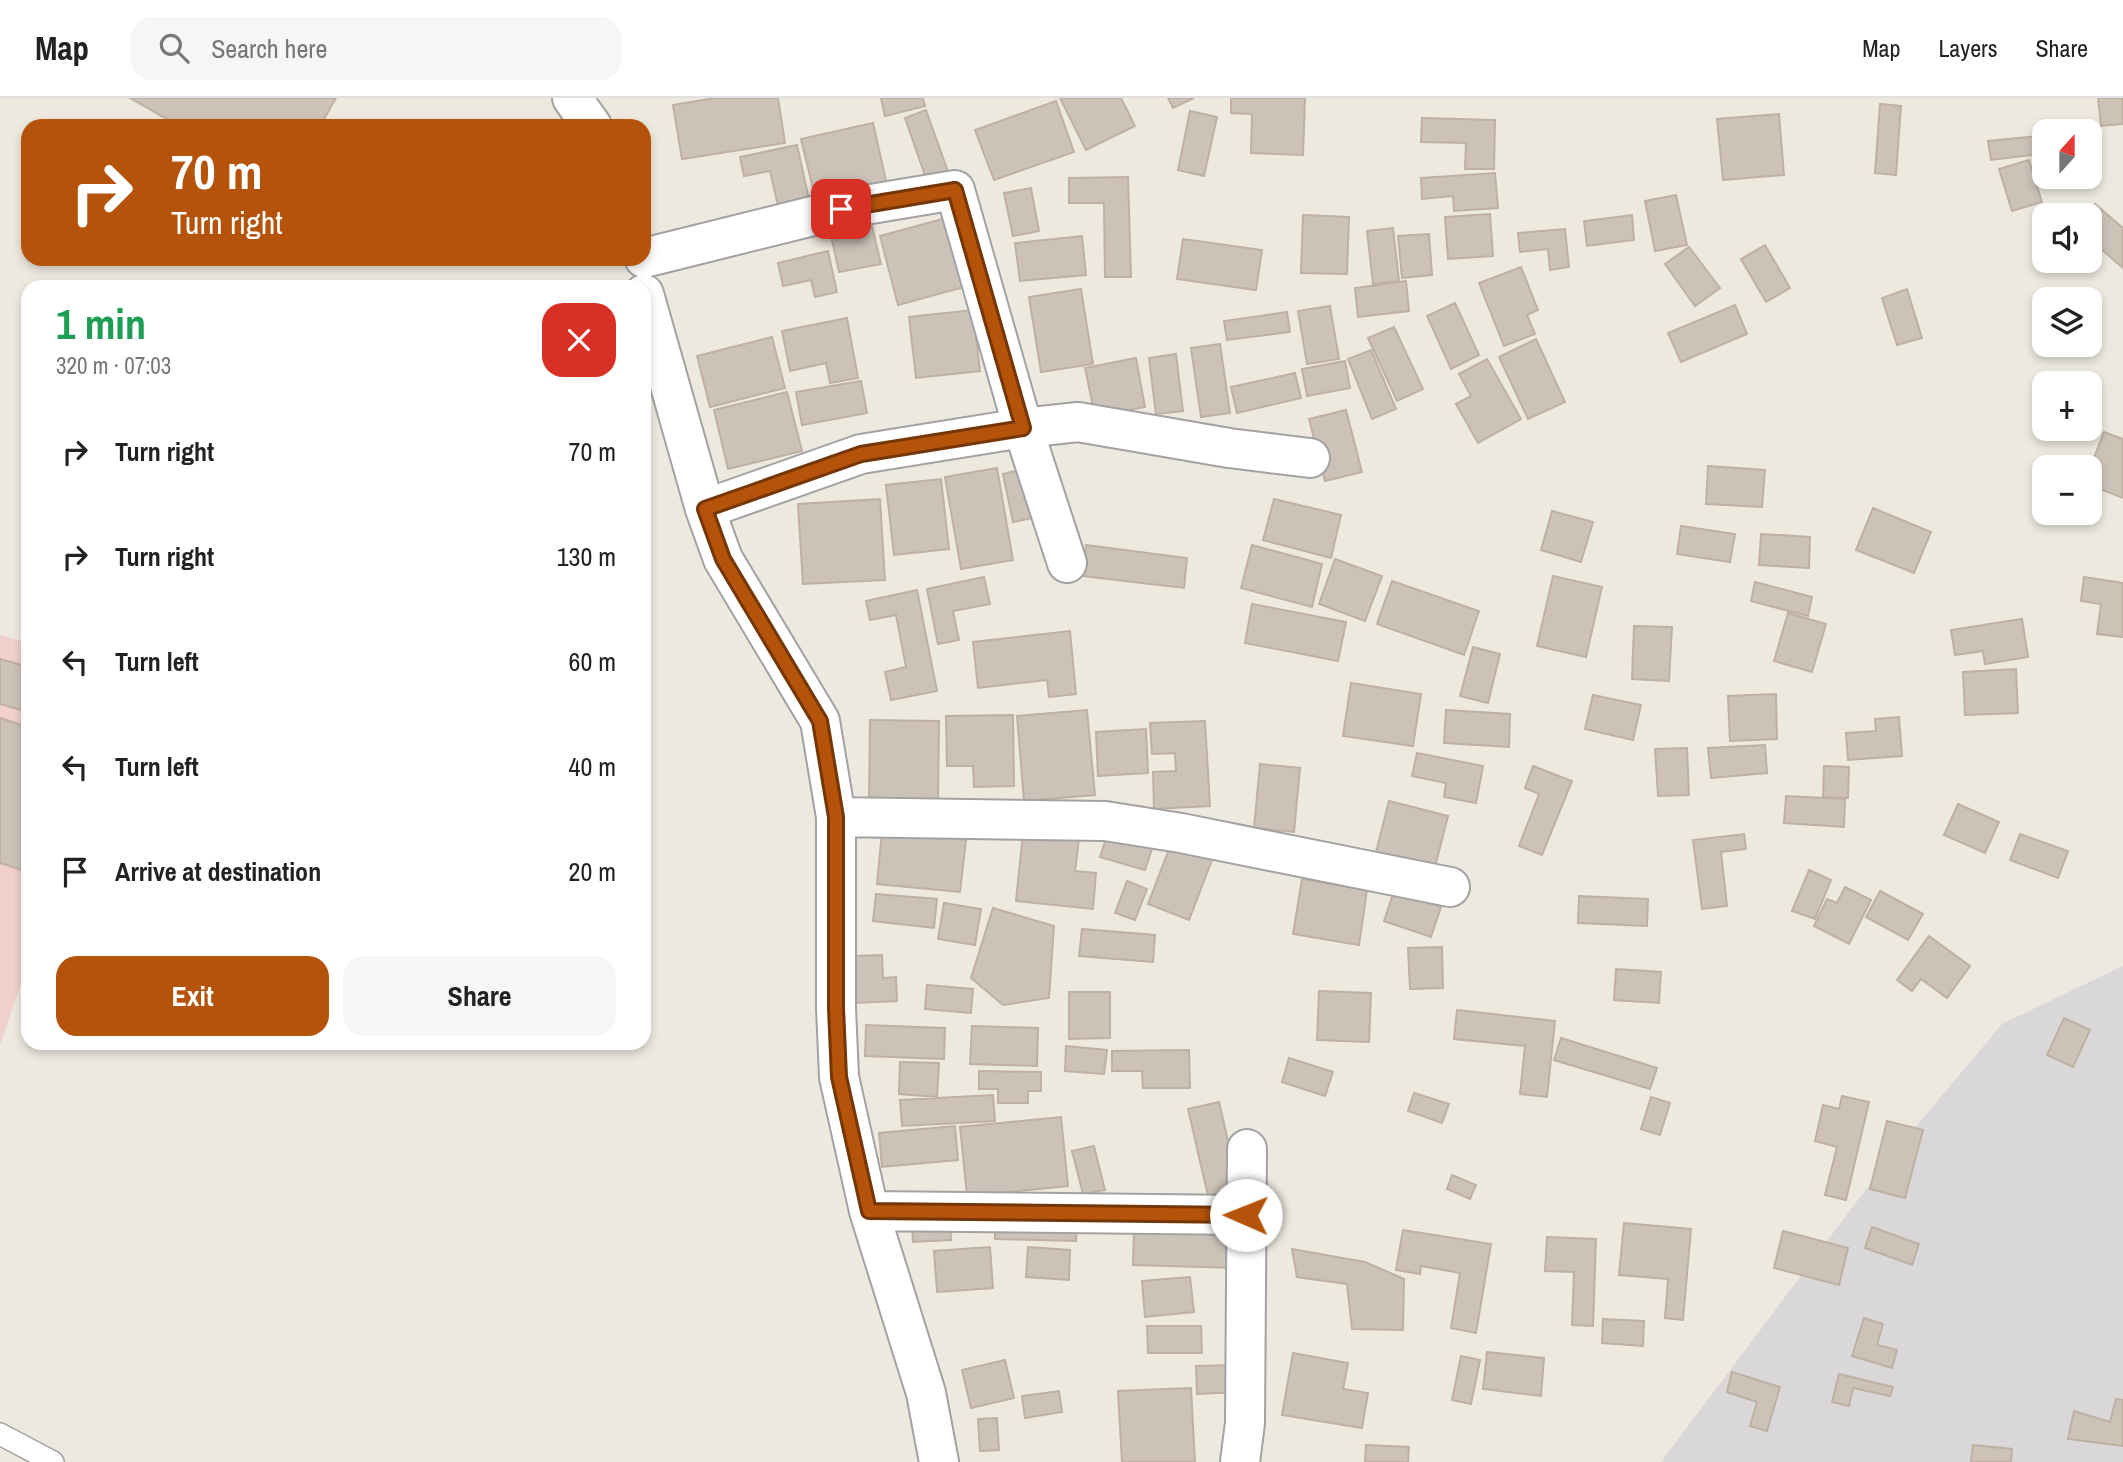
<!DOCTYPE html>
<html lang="en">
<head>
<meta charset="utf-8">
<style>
  :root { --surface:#fff; --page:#f6f6f6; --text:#222; --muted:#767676; --line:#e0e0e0; --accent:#b45309 }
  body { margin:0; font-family:"Archivo Narrow",sans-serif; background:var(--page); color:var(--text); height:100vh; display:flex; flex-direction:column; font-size:26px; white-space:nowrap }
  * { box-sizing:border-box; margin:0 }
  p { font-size:23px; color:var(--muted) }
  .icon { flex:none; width:38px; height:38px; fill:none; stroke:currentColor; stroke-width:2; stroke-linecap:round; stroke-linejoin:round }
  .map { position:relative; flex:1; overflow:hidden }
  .details { position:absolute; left:21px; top:182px; width:630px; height:770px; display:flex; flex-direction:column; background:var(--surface); border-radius:21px; box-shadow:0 4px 10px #0003 }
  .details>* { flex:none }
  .top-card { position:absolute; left:21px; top:21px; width:630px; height:147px; border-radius:21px; box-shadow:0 4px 10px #0003; background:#b45309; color:#fff; overflow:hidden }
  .needle { width:46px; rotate:21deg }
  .controls { position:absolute; left:2032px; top:21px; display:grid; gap:14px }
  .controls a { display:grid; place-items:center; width:70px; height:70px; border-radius:14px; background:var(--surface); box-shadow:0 4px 10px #0003; font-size:35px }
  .pin { position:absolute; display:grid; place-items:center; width:60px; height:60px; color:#fff; margin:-30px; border-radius:14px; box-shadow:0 4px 10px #0006 }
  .me { position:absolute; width:77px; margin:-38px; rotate:271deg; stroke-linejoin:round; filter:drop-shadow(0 0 5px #0008) }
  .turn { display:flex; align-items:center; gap:24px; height:147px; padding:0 35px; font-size:32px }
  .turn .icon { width:91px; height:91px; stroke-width:2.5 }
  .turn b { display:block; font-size:49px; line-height:60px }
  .round { display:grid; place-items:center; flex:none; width:74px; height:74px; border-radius:21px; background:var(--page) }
  .overview { display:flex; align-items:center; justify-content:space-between; height:119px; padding:0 35px }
  h1 { font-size:42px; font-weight:700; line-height:52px; color:#1e9e55 }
  .action { display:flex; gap:14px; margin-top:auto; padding:14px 35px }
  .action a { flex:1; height:80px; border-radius:21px; background:var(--accent); color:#fff; font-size:28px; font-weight:700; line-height:80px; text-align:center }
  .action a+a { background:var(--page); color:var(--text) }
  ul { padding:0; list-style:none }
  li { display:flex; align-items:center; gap:21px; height:105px; padding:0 35px }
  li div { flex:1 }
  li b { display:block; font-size:26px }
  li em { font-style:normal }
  header { display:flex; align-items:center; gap:42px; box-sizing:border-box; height:98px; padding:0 35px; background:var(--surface); border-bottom:2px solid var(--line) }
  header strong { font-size:33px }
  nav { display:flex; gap:38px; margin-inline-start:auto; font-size:24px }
  .search { width:490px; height:63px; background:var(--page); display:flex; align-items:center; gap:18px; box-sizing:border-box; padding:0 24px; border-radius:21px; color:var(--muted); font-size:26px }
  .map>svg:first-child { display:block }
</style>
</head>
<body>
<header>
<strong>Map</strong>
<div class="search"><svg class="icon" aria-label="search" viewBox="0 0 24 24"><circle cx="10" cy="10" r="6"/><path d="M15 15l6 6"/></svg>Search here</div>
<nav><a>Map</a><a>Layers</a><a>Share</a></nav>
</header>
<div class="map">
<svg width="2123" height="1364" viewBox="0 0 2123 1364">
  <rect width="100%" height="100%" fill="#ede9df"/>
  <path fill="#d9d7d7" d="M2123,868V1364H1661L1888,1062L2002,926Z"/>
  <path fill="#f0cfcc" d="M0,537L28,545V865L0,947Z"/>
  <path fill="#cdc2b8" stroke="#bfb0a1" stroke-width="2" d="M130,0H336L320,28H179Z
    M715,0H778L785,45L682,61L673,7Z
    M881,0H923L925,8L885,18Z
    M1060,0H1121L1135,28L1086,52Z
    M1168,0H1194L1173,10Z
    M1231,0H1305L1303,57L1251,55L1252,16L1231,15Z
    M2098,0H2123V26L2101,28Z
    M1056,3L1074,54L994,82L975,32Z
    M1880,6L1901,8L1896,77L1875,75Z
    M926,12L951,82L929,89L905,20Z
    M1190,13L1217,19L1204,78L1178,72Z
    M1779,16L1784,77L1723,82L1717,21Z
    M1422,20L1495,22L1494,71H1465L1466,45L1421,44Z
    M873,25L887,87L816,103L801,41Z
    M2039,38L2041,56L1991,62L1988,43Z
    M797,47L812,115L781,121L770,73L744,78L740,59Z
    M2029,62L2042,104L2012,113L1999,71Z
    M1495,75L1498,110L1454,113L1453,98L1422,101L1421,80Z
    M1128,79L1131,179H1105L1104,105H1069V80Z
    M1031,90L1039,133L1013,138L1004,95Z
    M1676,97L1687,147L1655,153L1645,103Z
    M2095,106L2123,130V170L2101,151L2090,156V117H2086Z
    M1490,116L1493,158L1448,161L1445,119Z
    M957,117L975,186L898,207L880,138Z
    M1303,117L1349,119L1347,176L1301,175Z
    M1632,117L1634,142L1587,148L1584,123Z
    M871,124L881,166L839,174L830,133Z
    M1393,130L1399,183L1373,186L1367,133Z
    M1565,131L1569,169L1550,172L1548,151L1520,154L1518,135Z
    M1429,136L1432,177L1402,180L1398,138Z
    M1082,138L1086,177L1020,183L1015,145Z
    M1183,141L1262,152L1256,192L1177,181Z
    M1765,147L1790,190L1766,204L1741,161Z
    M1689,149L1720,190L1695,208L1665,166Z
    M828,153L837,194L815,199L811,182L783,188L778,165Z
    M1521,169L1538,212L1527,217L1535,236L1504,248L1479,185Z
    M1406,183L1409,213L1358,219L1355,190Z
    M1081,191L1093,266L1041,274L1029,199Z
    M1907,191L1922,240L1897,247L1882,200Z
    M1455,205L1479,257L1451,271L1427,218Z
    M1735,207L1747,236L1681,264L1668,235Z
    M1330,208L1339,261L1307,266L1298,213Z
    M973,212L980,273L916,280L909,219Z
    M1287,214L1290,234L1227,242L1224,223Z
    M847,220L858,280L830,285L826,265L790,273L782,233Z
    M1394,229L1423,291L1397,303L1368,240Z
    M772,239L785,290L710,309L697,258Z
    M1536,241L1565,304L1528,321L1499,259Z
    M1220,246L1230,315L1201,319L1191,250Z
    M1371,252L1396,311L1372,321L1348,261Z
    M1176,256L1183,313L1156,316L1149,260Z
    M1136,260L1145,309L1095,318L1085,270Z
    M1487,261L1521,321L1478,345L1456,306L1471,298L1459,276Z
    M1345,263L1350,290L1307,298L1302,271Z
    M1295,275L1301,300L1237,315L1231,289Z
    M861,283L867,315L802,327L796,294Z
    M787,294L802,353L728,371L714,312Z
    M1346,312L1362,374L1325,383L1309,321Z
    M2104,334L2123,341V400L2090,387V370Z
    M1708,368L1765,372L1762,409L1706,406Z
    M997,370L1013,462L961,471L945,379Z
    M1028,370L1038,419L1013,424L1003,376Z
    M941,381L949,451L894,457L886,387Z
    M880,401L885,482L803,486L798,406Z
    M1274,401L1341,417L1331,460L1263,442Z
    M1873,410L1931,434L1914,475L1856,452Z
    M1552,413L1593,424L1581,464L1541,452Z
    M1681,428L1735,436L1730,464L1677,456Z
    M1761,436L1810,439L1809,470L1759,467Z
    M1086,447L1187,460L1184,490L1083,478Z
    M1252,447L1322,466L1312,509L1241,490Z
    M1335,461L1382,478L1365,523L1319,506Z
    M1553,478L1602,489L1586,559L1537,548Z
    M984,479L990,506L953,513L959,542L938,546L927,491Z
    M2084,479L2123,485V539L2097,536L2101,506L2081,503Z
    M1392,483L1479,513L1464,557L1377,526Z
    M1755,484L1812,499L1808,518L1751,503Z
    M917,492L937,593L891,602L885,574L906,569L896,517L870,522L866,503Z
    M1252,506L1346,524L1338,563L1245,545Z
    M1788,515L1826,526L1812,574L1774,563Z
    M2022,521L2028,559L1985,566L1983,553L1955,557L1951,532Z
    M1634,528L1672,529L1669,583L1632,581Z
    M1070,533L1076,596L1049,599L1047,582L978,590L973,544Z
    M1473,549L1500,556L1488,605L1460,598Z
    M0,561L28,569V614L0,606Z
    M2016,571L2018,615L1965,617L1963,574Z
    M1351,585L1421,596L1413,648L1343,638Z
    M1776,596L1777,641L1730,643L1728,598Z
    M1593,597L1641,607L1633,642L1585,631Z
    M1087,612L1095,697L1024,703L1017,618Z
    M1446,612L1510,616L1509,649L1444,645Z
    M1013,617L1014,688L974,689L973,668H947L946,618Z
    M1899,619L1902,658L1848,662L1846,635L1876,633L1875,621Z
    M0,620L28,629V774L0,765Z
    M870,622L939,623L938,706H869Z
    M1205,623L1210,708L1154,711L1153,674L1176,673L1175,655L1152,656L1150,625Z
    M1146,631L1148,675L1098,678L1096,634Z
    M1765,647L1767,675L1711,680L1708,650Z
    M1687,650L1689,697L1658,698L1655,651Z
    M1417,655L1483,668L1476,705L1444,699L1446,685L1412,678Z
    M1260,666L1300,670L1294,734L1254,730Z
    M1533,668L1572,683L1542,757L1519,748L1539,696L1525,690Z
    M1824,668L1849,669L1848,700L1823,699Z
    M1786,698L1845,701L1844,729L1784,725Z
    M1389,703L1448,718L1435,769L1376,754Z
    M1958,706L1999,724L1985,755L1944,737Z
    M882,733L966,742L960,794L877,786Z
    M1108,734L1153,748L1145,772L1100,759Z
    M1023,735L1079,741L1075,773L1096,775L1093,811L1016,803Z
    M1744,736L1746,751L1721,754L1727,808L1702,811L1693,742Z
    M2020,736L2068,753L2058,780L2010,762Z
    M1171,746L1212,762L1189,822L1148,806Z
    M1809,772L1831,782L1815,821L1792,813Z
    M1302,781L1367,792L1359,847L1293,836Z
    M1127,783L1147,791L1135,822L1115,815Z
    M1845,789L1871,802L1849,846L1814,828L1827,801L1837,805Z
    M1394,793L1441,809L1431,839L1384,823Z
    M1880,793L1923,816L1908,842L1866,819Z
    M876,796L937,801L934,830L873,823Z
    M1579,798L1648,801L1647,828L1578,825Z
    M944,805L981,811L975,847L938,841Z
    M993,810L1054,828L1049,900L1003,907L971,880Z
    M1082,831L1155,837L1153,864L1079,858Z
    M1929,838L1970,868L1947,900L1921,881L1912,893L1897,882Z
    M1442,849L1443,890L1410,891L1408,850Z
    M882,857L883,880L896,879L897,903L854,905L852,858Z
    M1616,871L1661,874L1659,905L1614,902Z
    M927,887L973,891L971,915L925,911Z
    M1319,893L1371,895L1369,944L1317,942Z
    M1069,894H1110V940L1069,941Z
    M1457,912L1555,923L1547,999L1520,996L1525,948L1454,941Z
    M2064,920L2090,932L2073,969L2047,957Z
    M866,927L945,930L944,961L865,958Z
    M972,928L1038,930L1037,968L970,966Z
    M1561,940L1657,970L1650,991L1554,962Z
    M1066,948L1107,952L1104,976L1065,973Z
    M1189,952L1190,990H1143L1142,973H1112V953Z
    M1289,960L1333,974L1325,998L1282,984Z
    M900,964L939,965L937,999L899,996Z
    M979,973L1041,974V993H1028V1005H998V991H979Z
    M1414,995L1449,1006L1442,1025L1408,1013Z
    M993,997L995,1023L902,1028L900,1002Z
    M1842,998L1869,1004L1846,1102L1825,1097L1837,1049L1815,1043L1823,1007L1839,1011Z
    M1651,999L1670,1005L1660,1037L1641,1031Z
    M1219,1004L1240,1095L1209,1102L1188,1011Z
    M1061,1019L1068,1088L967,1098L960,1029Z
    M1887,1023L1923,1032L1905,1100L1870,1091Z
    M955,1028L958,1062L882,1069L879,1035Z
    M1094,1048L1105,1092L1083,1096L1072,1053Z
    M1452,1077L1476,1087L1470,1101L1447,1091Z
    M995,1121L1077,1123L1076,1143L995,1141Z
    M950,1124L951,1142L913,1144L912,1125Z
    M1624,1125L1691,1131L1683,1222L1665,1220L1668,1181L1619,1177Z
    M1872,1129L1919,1146L1912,1167L1865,1150Z
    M1134,1131L1235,1134V1170L1133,1167Z
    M1403,1132L1491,1146L1476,1235L1451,1230L1460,1175L1421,1168L1420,1176L1396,1172Z
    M1783,1133L1848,1150L1839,1187L1774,1170Z
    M1547,1139L1596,1141L1593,1228L1572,1227L1574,1174L1545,1173Z
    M990,1149L993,1190L937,1194L934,1153Z
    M1028,1149L1070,1152L1069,1182L1026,1179Z
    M1292,1151L1365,1164L1404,1181L1403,1232L1352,1231L1347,1186L1297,1179Z
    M1190,1179L1194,1214L1145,1219L1142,1183Z
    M1864,1220L1883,1226L1877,1247L1897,1252L1892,1270L1852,1258Z
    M1603,1221L1644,1223L1643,1248L1602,1245Z
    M1147,1228H1201L1202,1255H1148Z
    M1487,1254L1544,1260L1541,1298L1483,1291Z
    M1293,1255L1348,1265L1343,1291L1368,1295L1362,1330L1282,1317Z
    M1461,1258L1480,1262L1471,1306L1452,1302Z
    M1005,1262L1014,1300L971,1310L962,1272Z
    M1236,1267L1237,1294L1197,1296L1196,1268Z
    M1732,1274L1780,1289L1767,1333L1750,1328L1757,1304L1727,1294Z
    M1839,1276L1893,1289L1890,1298L1853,1290L1849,1308L1832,1304Z
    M1191,1290L1195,1364H1122L1118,1293Z
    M1059,1293L1062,1314L1025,1320L1022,1298Z
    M2116,1301L2123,1302V1348L2068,1341L2074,1313L2110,1324Z
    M997,1320L999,1352L980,1353L978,1321Z
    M1366,1347L1409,1349L1408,1364H1365Z
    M1973,1347L2012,1351L2011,1364H1971Z"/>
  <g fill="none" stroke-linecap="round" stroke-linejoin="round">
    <defs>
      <path id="lane" d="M0,1336L53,1364"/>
      <path id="street" d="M572,0L592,28
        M644,160L841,111L955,92L1023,330L1067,465
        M644,196L705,411L723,461L820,623L836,719V910L839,979L869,1113L926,1295L939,1364
        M705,411L861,356L1023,330L1078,324L1229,350L1310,360
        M836,719L1105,723L1181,735L1450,789
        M869,1113L1246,1117
        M1240,1364L1245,1325L1247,1051"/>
    </defs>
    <use href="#lane" stroke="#a2a2a2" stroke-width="24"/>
    <use href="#street" stroke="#a2a2a2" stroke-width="42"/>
    <use href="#lane" stroke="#fff" stroke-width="21"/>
    <use href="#street" stroke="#fff" stroke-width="38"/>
  </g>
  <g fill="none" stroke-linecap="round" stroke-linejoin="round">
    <defs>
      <path id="route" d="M841,111L955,92L1023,330L861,356L705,411L723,461L820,623L836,719V910L839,979L869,1113L1246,1117"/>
    </defs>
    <use href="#route" stroke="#753606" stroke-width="18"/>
    <use href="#route" stroke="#b45309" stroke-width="12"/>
  </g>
</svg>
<div class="controls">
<a><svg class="needle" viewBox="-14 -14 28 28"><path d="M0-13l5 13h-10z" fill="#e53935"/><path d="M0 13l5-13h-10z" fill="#767676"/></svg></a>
<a><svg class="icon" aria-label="sound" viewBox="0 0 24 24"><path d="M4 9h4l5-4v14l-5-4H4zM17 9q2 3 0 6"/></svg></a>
<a><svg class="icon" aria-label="layers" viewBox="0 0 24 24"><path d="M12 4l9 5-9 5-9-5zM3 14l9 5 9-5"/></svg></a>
<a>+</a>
<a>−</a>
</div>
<div class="pin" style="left:841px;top:111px;background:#d93025"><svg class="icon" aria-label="arrive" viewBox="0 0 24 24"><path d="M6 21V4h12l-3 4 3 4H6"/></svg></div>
<svg class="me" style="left:1246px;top:1117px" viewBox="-20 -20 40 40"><circle r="19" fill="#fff"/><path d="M0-13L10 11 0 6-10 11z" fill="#b45309"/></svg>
<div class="top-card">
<div class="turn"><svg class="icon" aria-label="right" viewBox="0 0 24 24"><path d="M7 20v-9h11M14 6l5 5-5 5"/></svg><div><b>70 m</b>Turn right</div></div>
</div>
<section class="details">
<div class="overview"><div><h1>1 min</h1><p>320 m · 07:03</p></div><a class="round" style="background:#d93025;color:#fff"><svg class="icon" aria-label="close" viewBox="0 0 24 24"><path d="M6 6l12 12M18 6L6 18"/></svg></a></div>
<ul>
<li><svg class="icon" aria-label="right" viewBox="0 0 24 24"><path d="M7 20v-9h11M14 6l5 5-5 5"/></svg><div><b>Turn right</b></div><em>70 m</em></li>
<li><svg class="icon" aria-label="right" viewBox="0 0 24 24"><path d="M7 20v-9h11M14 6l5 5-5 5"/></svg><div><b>Turn right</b></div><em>130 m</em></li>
<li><svg class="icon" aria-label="left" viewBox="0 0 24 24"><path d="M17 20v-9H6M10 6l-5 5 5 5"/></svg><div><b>Turn left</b></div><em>60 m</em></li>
<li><svg class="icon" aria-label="left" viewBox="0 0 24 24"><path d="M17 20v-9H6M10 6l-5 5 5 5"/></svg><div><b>Turn left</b></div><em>40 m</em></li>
<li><svg class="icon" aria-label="arrive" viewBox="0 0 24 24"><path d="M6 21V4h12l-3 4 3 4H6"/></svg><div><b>Arrive at destination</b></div><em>20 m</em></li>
</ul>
<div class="action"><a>Exit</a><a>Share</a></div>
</section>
</div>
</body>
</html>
